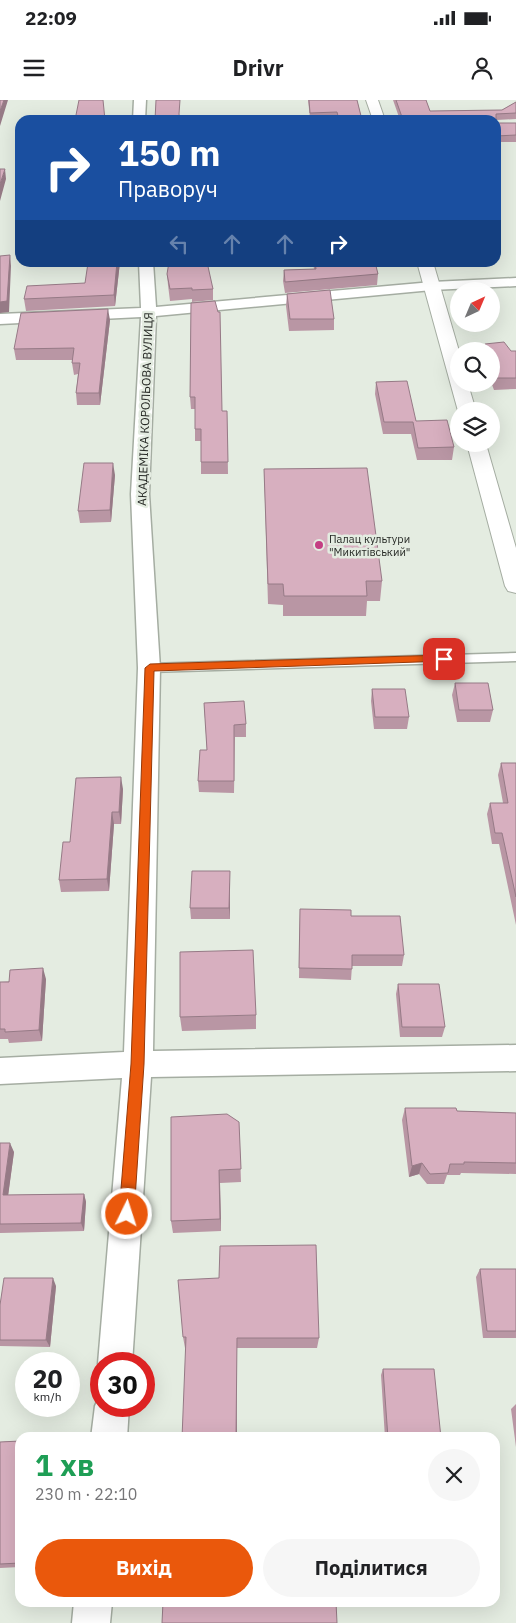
<!DOCTYPE html>
<html lang="uk">
<head>
<meta charset="utf-8">
<style>
  :root { --surface:#fff; --page:#f6f6f6; --text:#202124; --muted:#757577; --accent:#ea580c }
  body { margin:0; font-family:"IBM Plex Sans",sans-serif; background:var(--page); color:var(--text); height:100vh; display:flex; flex-direction:column; font-size:19px; white-space:nowrap }
  * { box-sizing:border-box; margin:0 }
  p { font-size:16px; color:var(--muted) }
  .icon { flex:none; width:28px; height:28px; fill:none; stroke:currentColor; stroke-width:2; stroke-linecap:round; stroke-linejoin:round }
  .map { position:relative; flex:1; overflow:hidden }
  .details { position:absolute; left:15px; top:1332px; width:485px; height:175px; display:flex; flex-direction:column; background:var(--surface); border-radius:15px; box-shadow:0 5px 20px #0002 }
  .details>* { flex:none }
  .hud { position:absolute; left:15px; top:15px; width:486px; height:152px; border-radius:15px; box-shadow:0 5px 20px #0002; background:#1a4fa0; color:#fff; overflow:hidden }
  .needle { width:32px; rotate:44deg }
  .buttons { position:absolute; left:450px; top:182px; display:grid; gap:10px }
  .buttons a { display:grid; place-items:center; width:50px; height:50px; border-radius:50%; background:var(--surface); box-shadow:0 5px 20px #0002; font-size:25px }
  .speed { position:absolute; left:15px; top:1252px; display:flex; gap:10px; font-size:25px; font-weight:700; text-align:center }
  .speed>* { display:grid; place-content:center; width:65px; height:65px; border-radius:50%; background:var(--surface); box-shadow:0 5px 20px #0002; line-height:1 }
  .speed small { font-size:12px; font-weight:400 }
  .speed .limit { border:8px solid #d22; background:#fff; color:#111 }
  .pin { position:absolute; display:grid; place-items:center; width:42px; height:42px; color:#fff; margin:-21px; border-radius:10px; box-shadow:0 2px 8px #0006 }
  .me { position:absolute; width:55px; margin:-28px; rotate:4deg; stroke-linejoin:round; filter:drop-shadow(0 0 4px #0008) }
  .turn { display:flex; align-items:center; gap:18px; height:105px; padding:0 20px; font-size:22px }
  .turn .icon { width:65px; height:65px; stroke-width:2.5 }
  .turn b { display:block; font-size:35px; line-height:42px }
  .lanes { display:flex; align-items:center; height:48px; padding:0 20px; background:#0003; justify-content:center; gap:25px; direction:ltr }
  .lanes .off { opacity:.35 }
  .round { display:grid; place-items:center; flex:none; width:52px; height:52px; border-radius:26px; background:var(--page) }
  .headline { display:flex; align-items:center; justify-content:space-between; height:85px; padding:0 20px }
  h1 { font-size:30px; font-weight:800; line-height:38px; color:#1e9e55 }
  .action { display:flex; gap:10px; margin-top:auto; padding:10px 20px }
  .action a { flex:1; height:58px; border-radius:30px; background:var(--accent); color:#fff; font-size:20px; font-weight:800; line-height:58px; text-align:center }
  .action a+a { background:var(--page); color:var(--text) }
  .status { display:flex; justify-content:space-between; align-items:center; height:35px; padding:0 25px; background:var(--surface); direction:ltr }
  .status svg { height:14px; fill:currentColor }
  header { display:flex; justify-content:space-between; align-items:center; height:65px; padding:0 20px; background:var(--surface); font-size:22px; font-weight:800 }
  .map>svg:first-child { display:block }
</style>
</head>
<body>
<div class="status"><b>22:09</b><svg viewBox="0 0 49 12"><path d="M0 12V9h3v3zM5 12V6h3v6zM10 12V3h3v9zM15 12V0h3v12zM26 1h20v11H26zM47 4h2v5h-2z"/></svg></div>
<header><svg class="icon" aria-label="menu" viewBox="0 0 24 24"><path d="M4 6h16M4 12h16M4 18h16"/></svg>Drivr<svg class="icon" aria-label="person" viewBox="0 0 24 24"><circle cx="12" cy="8" r="4"/><path d="M4 21q1-7 8-7t8 7"/></svg></header>
<div class="map">
<svg width="516" height="1523" viewBox="0 0 516 1523">
  <rect width="100%" height="100%" fill="#e4ece1"/>
  <g fill="none" stroke-linecap="round" stroke-linejoin="round">
    <defs>
      <path id="lane" d="M516,553V561L149,572L144,568L149,564Z"/>
      <path id="street" d="M134,0H146L145,20H133Z
        M139,162H153L156,207L432,182L516,178V186L432,190L156,216L149,394L160,568L153,951L516,945V971L151,977L132,1264H101V1272L98,1264L122,978L0,984V958L124,952L138,568L131,394L141,217L0,224V214L141,208Z
        M101,1293V1306H129L127,1338H91L95,1306Z
        M74,1502H112L110,1523H72Z"/>
      <path id="secondary" d="M366,0H378L385,20H373Z
        M417,162H433L459,251V284H468L476,311H458Z
        M467,344H486L516,448V493L508,491L505,486Z"/>
    </defs>
    <use href="#lane" stroke="#a5ada2" stroke-width="3"/>
    <use href="#street" stroke="#a5ada2" stroke-width="3"/>
    <use href="#secondary" stroke="#a5ada2" stroke-width="2"/>
    <use href="#lane" fill="#fff" fill-rule="evenodd"/>
    <use href="#street" fill="#fff" fill-rule="evenodd"/>
    <use href="#secondary" fill="#fff" fill-rule="evenodd"/>
  </g>
  <path fill="#b996a4" d="M308,0H357L362,20H337V18H310Z
    M393,0H426L430,11L502,10L516,2V19L496,20H400Z
    M496,23H516V42H496Z
    M93,162H120L115,206L26,211L24,199L85,183Z
    M313,162H375L378,174L377,185L285,193L283,181L284,170L314,169Z
    M167,174L213,189V200L192,202V199L170,201L168,185Z
    M287,194L334,219V230L289,231L286,206Z
    M191,203L222,311H227L228,374H201V341H195V309H191L190,297Z
    M110,220L100,305H77L76,293L78,274L74,275L72,263V260H16L14,249Z
    M485,244L511,251H516V289L494,290L491,282V251H484Z
    M376,282L416,321L454,347L452,360H417L411,334H383L375,294Z
    M264,369L382,481L380,501H367L366,516H283V505L268,504Z
    M115,375L111,422L80,423L78,411Z
    M455,583L493,610L490,622H457L452,595Z
    M372,589L409,617L407,629H374L371,601Z
    M204,603L246,624V637H235L234,693L199,692L198,681L207,650Z
    M501,663H516V825L499,744H492L487,714L490,703H503L498,675Z
    M123,689L121,724H114L109,791L61,792L59,780L70,742Z
    M230,783V819H191L190,808Z
    M300,809L351,816L404,855L402,866H352L351,880L299,878Z
    M46,879L42,941L9,943L8,939H0V882Z
    M398,884L445,927L442,937H400L396,894Z
    M256,915V929L182,931L180,917Z
    M405,1008L457,1011L516,1013V1074L461,1073L460,1075H447L444,1084H427L419,1074L409,1077L402,1020Z
    M239,1022L241,1082L220,1083L221,1131L173,1133L171,1121Z
    M0,1043L14,1052L8,1095L84,1094L86,1102L84,1131L0,1133Z
    M480,1169H516V1238H483L476,1177Z
    M56,1186L50,1247L0,1246V1240Z
    M183,1237L319,1238L317,1248H185Z
    M383,1269L441,1338H385L381,1275Z
    M516,1304V1347L511,1309Z
    M20,1341V1467L0,1468V1342Z"/>
  <path fill="#967a86" d="M4,0H8L0,26V11Z
    M5,69L6,79L0,101V84Z
    M10,155L11,166L9,212L0,213V202Z
    M117,162H120L115,206L114,195Z
    M108,209L110,220L100,305L99,293Z
    M113,363L115,375L111,422L110,410Z
    M121,677L123,689L121,724L119,712Z
    M112,712L114,724L109,791L107,779Z
    M230,771V819L229,808Z
    M43,868L46,879L42,941L39,930Z
    M10,1043L14,1052L7,1104L3,1095Z
    M422,1063L419,1074L409,1077L412,1066Z
    M219,1070L220,1083L221,1131L220,1119Z
    M84,1094L86,1102L84,1131L81,1123Z
    M53,1178L56,1186L50,1247L46,1240Z
    M237,1238V1338H236Z"/>
  <path fill="#d7afbf" stroke="#967a86" d="M0,0H4L0,11Z
    M79,0H103L105,20H75Z
    M156,0H180L179,14L180,20H155Z
    M309,0H357L362,20H339L337,12L310,13Z
    M396,0H426L430,11L502,10L516,2V13L496,14V20H403Z
    M496,23H516V35L496,36Z
    M0,69H5L0,84Z
    M10,155L7,201L0,202V156Z
    M117,162L114,195L24,199L27,186L85,183L88,163Z
    M169,162H207L213,189L192,190V188L170,189L167,174Z
    M315,162H375L378,174L285,182L284,170L316,169Z
    M330,190L334,219H290L287,194Z
    M215,201L218,212H220L222,311H227L228,362H201V329H195V297H190L191,203Z
    M108,209L99,293H76L80,263H72L74,248L14,249L21,213Z
    M504,242L511,251H516V278H496L491,264V251H487L485,244Z
    M407,281L416,321L447,320L454,347L418,348L413,322H384L376,282Z
    M84,363H113L110,410L78,411Z
    M367,368L382,481H366L367,496H284L283,484H268L264,369Z
    M455,583H488L493,610H459Z
    M372,589H405L409,617H375Z
    M244,601L246,624L234,625V681H198L200,650H207L204,603Z
    M501,663H516V797L502,733H495L490,703H508Z
    M121,677L119,712H112L107,779L59,780L63,742H70L76,678Z
    M192,771H230L229,808H190Z
    M300,809L351,810V816H400L404,855H352V869L299,868Z
    M253,850L256,915L180,917V852Z
    M43,868L39,930L5,932V929H0V882H9L10,870Z
    M398,884H439L445,927H402Z
    M405,1008H456L457,1011L516,1013V1063L464,1062V1064H450L448,1073L430,1074L422,1063L412,1066Z
    M227,1014L239,1022L241,1069L219,1070L220,1119L171,1121V1017Z
    M0,1043H10L3,1095L84,1094L81,1123L0,1124Z
    M316,1145L319,1238H237L236,1338H182L186,1237H183L178,1180L219,1178L220,1146Z
    M480,1169H516V1231H487Z
    M4,1178H53L46,1240H0V1205Z
    M383,1269H434L441,1338H388Z
    M20,1341V1463L0,1464V1342Z
    M163,1502H336L337,1523H162Z"/>
  <path fill="#ea580c" stroke="#983908" d="M444,555L447,556V561L154,571L144,964L134,1114L132,1119L127,1121L122,1119L119,1114L131,964L145,568L150,564Z"/>
  <circle fill="#c43f83" stroke="#e4ece1" stroke-width="2" cx="319" cy="445" r="5"/>
  <g text-anchor="middle" dominant-baseline="central" stroke-width="5" stroke-linejoin="round" paint-order="stroke">
    <g font-size="11" fill="#252824" stroke="#e4ece1" text-anchor="start">
      <text x="329" y="439">Палац культури<tspan x="329" dy="13">"Микитівський"</tspan></text>
    </g>
    <g font-size="12" fill="#252824" stroke="#e4ece1">
      <text transform="translate(145 309) rotate(-88)">АКАДЕМІКА КОРОЛЬОВА ВУЛИЦЯ</text>
    </g>
  </g>
</svg>
<div class="buttons">
<a><svg class="needle" viewBox="-14 -14 28 28"><path d="M0-13l5 13h-10z" fill="#e53935"/><path d="M0 13l5-13h-10z" fill="#757577"/></svg></a>
<a><svg class="icon" aria-label="search" viewBox="0 0 24 24"><circle cx="10" cy="10" r="6"/><path d="M15 15l6 6"/></svg></a>
<a><svg class="icon" aria-label="layers" viewBox="0 0 24 24"><path d="M12 4l9 5-9 5-9-5zM3 14l9 5 9-5"/></svg></a>
</div>
<div class="speed"><div>20<small>km/h</small></div><div class="limit">30</div></div>
<div class="pin" style="left:444px;top:559px;background:#d93025"><svg class="icon" aria-label="arrive" viewBox="0 0 24 24"><path d="M6 21V4h12l-3 4 3 4H6"/></svg></div>
<svg class="me" style="left:127px;top:1114px" viewBox="-20 -20 40 40"><circle r="17" fill="#ea580c" stroke="#fff" stroke-width="3"/><path d="M0-11L8 9 0 5-8 9z" fill="#fff"/></svg>
<div class="hud">
<div class="turn"><svg class="icon" aria-label="right" viewBox="0 0 24 24"><path d="M7 20v-9h11M14 6l5 5-5 5"/></svg><div><b>150 m</b>Праворуч</div></div>
<div class="lanes"><svg class="icon off" aria-label="left" viewBox="0 0 24 24"><path d="M17 20v-9H6M10 6l-5 5 5 5"/></svg><svg class="icon off" aria-label="ahead" viewBox="0 0 24 24"><path d="M12 20V5M6 11l6-6 6 6"/></svg><svg class="icon off" aria-label="ahead" viewBox="0 0 24 24"><path d="M12 20V5M6 11l6-6 6 6"/></svg><svg class="icon" aria-label="right" viewBox="0 0 24 24"><path d="M7 20v-9h11M14 6l5 5-5 5"/></svg></div>
</div>
<section class="details">
<div class="headline"><div><h1>1 хв</h1><p>230 m · 22:10</p></div><a class="round"><svg class="icon" aria-label="close" viewBox="0 0 24 24"><path d="M6 6l12 12M18 6L6 18"/></svg></a></div>
<div class="action"><a>Вихід</a><a>Поділитися</a></div>
</section>
</div>
</body>
</html>
